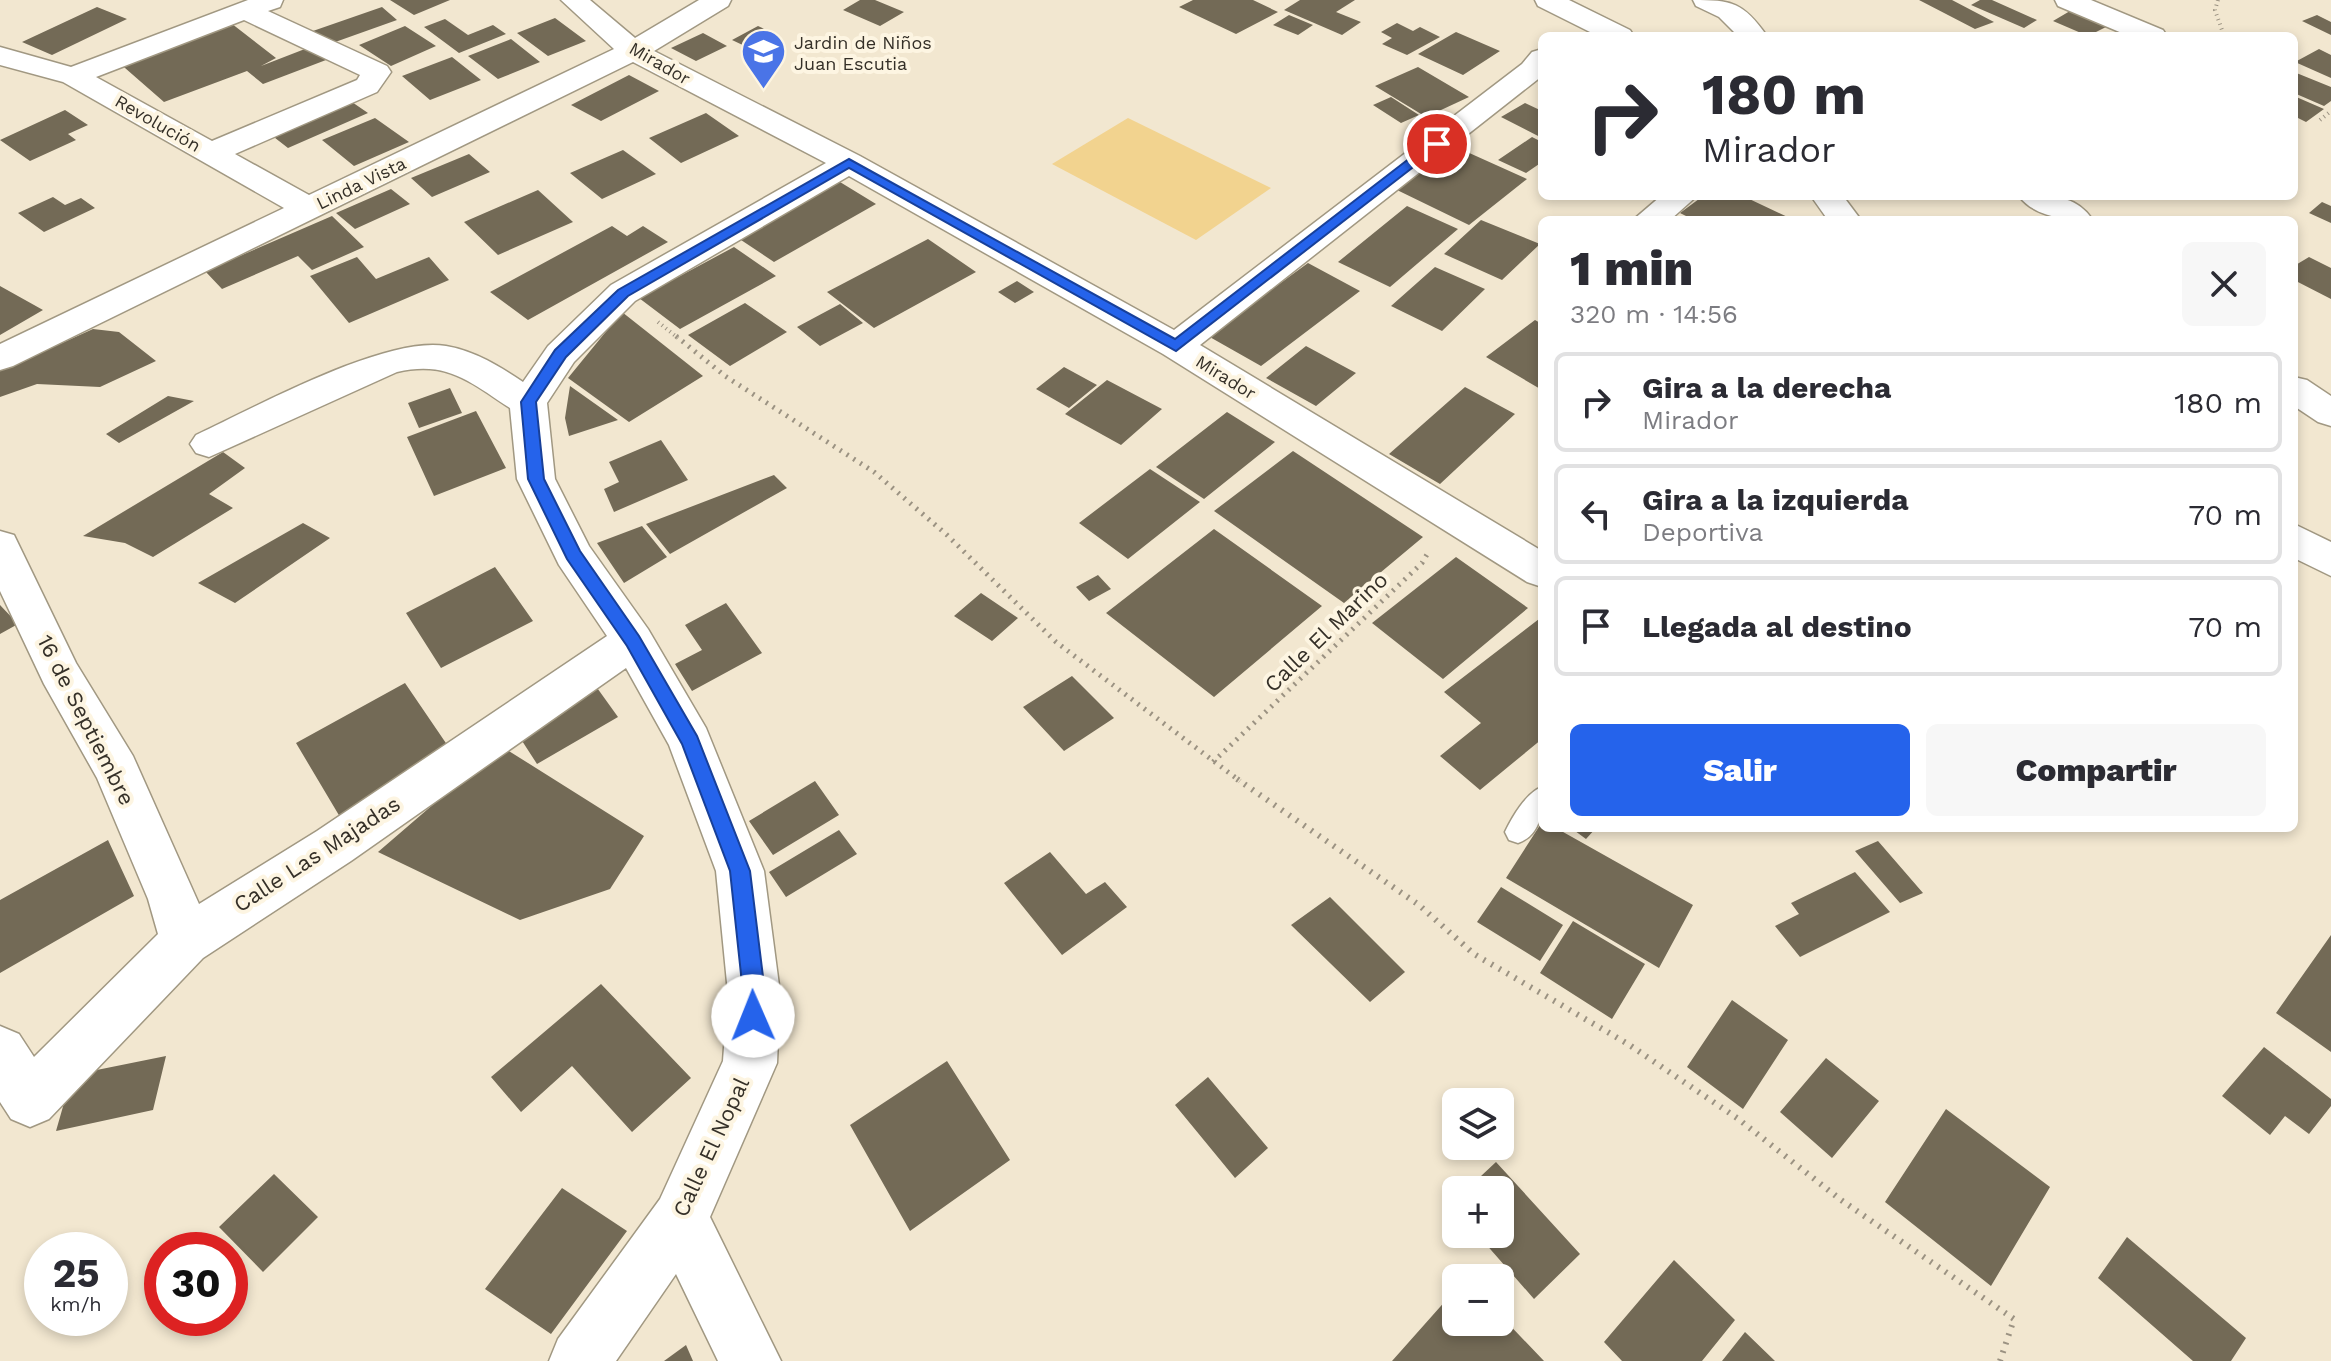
<!DOCTYPE html>
<html lang="es">
<head>
<meta charset="utf-8">
<style>
  :root { --surface:#fff; --page:#f7f7f7; --text:#2b2b33; --muted:#7c7c81; --line:#e1e1e2; --accent:#2563eb }
  body { margin:0; font-family:"Work Sans",sans-serif; background:var(--page); color:var(--text); height:100vh; display:flex; flex-direction:column; font-size:30px; white-space:nowrap }
  * { box-sizing:border-box; margin:0 }
  p { font-size:26px; color:var(--muted) }
  .icon { flex:none; width:44px; height:44px; fill:none; stroke:currentColor; stroke-width:2; stroke-linecap:round; stroke-linejoin:round }
  .map { position:relative; flex:1; overflow:hidden }
  .drawer { position:absolute; left:1538px; top:216px; width:760px; height:616px; display:flex; flex-direction:column; background:var(--surface); border-radius:12px; box-shadow:0 4px 12px #0003 }
  .drawer>* { flex:none }
  .top-card { position:absolute; left:1538px; top:32px; width:760px; height:168px; border-radius:12px; box-shadow:0 4px 12px #0003; background:#fff; color:var(--text); overflow:hidden }
  .fabs { position:absolute; left:1442px; top:1088px; display:grid; gap:16px }
  .fabs a { display:grid; place-items:center; width:72px; height:72px; border-radius:12px; background:var(--surface); box-shadow:0 4px 12px #0003; font-size:40px }
  .speed { position:absolute; left:24px; top:1232px; display:flex; gap:16px; font-size:40px; font-weight:700; text-align:center }
  .speed>* { display:grid; place-content:center; width:104px; height:104px; border-radius:50%; background:var(--surface); box-shadow:0 4px 12px #0003; line-height:1 }
  .speed small { font-size:20px; font-weight:400 }
  .speed .limit { border:12px solid #d22; background:#fff; color:#111 }
  .pin { position:absolute; display:grid; place-items:center; width:68px; height:68px; color:#fff; margin:-34px; border:4px solid #fff; border-radius:50%; box-shadow:0 2px 8px #0007 }
  .me { position:absolute; width:88px; margin:-44px; rotate:359deg; stroke-linejoin:round; filter:drop-shadow(0 0 6px #0008) }
  .turn { display:flex; align-items:center; gap:28px; height:168px; padding:0 32px; font-size:36px }
  .turn .icon { width:104px; height:104px; stroke-width:2.5 }
  .turn b { display:block; font-size:56px; line-height:68px }
  .round { display:grid; place-items:center; flex:none; width:84px; height:84px; border-radius:12px; background:var(--page) }
  .head { display:flex; align-items:center; justify-content:space-between; height:136px; padding:0 32px }
  h1 { font-size:48px; font-weight:800; line-height:60px }
  .button { display:flex; gap:16px; margin-top:auto; padding:16px 32px }
  .button a { flex:1; height:92px; border-radius:12px; background:var(--accent); color:#fff; font-size:32px; font-weight:800; line-height:92px; text-align:center }
  .button a+a { background:var(--page); color:var(--text) }
  ul { padding:0; list-style:none }
  li { display:flex; align-items:center; gap:24px; height:100px; margin:0 16px 12px; padding:0 16px; border:4px solid var(--line); border-radius:12px }
  li div { flex:1 }
  li b { display:block; font-size:30px }
  li em { font-style:normal }
  .map>svg:first-child { display:block }
</style>
</head>
<body>
<div class="map">
<svg width="2331" height="1361" viewBox="0 0 2331 1361">
  <rect width="100%" height="100%" fill="#f2e7d0"/>
  <path fill="#f2d38f" d="M1128,118L1271,188L1196,240L1052,164Z"/>
  <path fill="#736a56" d="M390,0H450L414,15Z
    M860,0H875L904,12L880,26L843,10Z
    M1193,0H1253L1278,12L1236,34L1179,7Z
    M1300,0H1355L1336,12L1361,22L1342,35L1284,10Z
    M1919,0H1952L1994,22L1975,29Z
    M1980,0H1992L2037,20L2024,28L1971,5Z
    M97,7L127,19L52,55L22,42Z
    M382,7L397,20L324,46L310,32Z
    M2070,11L2106,27L2088,36L2053,21Z
    M1289,15L1313,25L1298,35L1273,25Z
    M2317,15L2331,22V35L2302,21Z
    M555,18L586,41L548,56L517,33Z
    M445,19L468,35L493,25L506,34L459,53L424,27Z
    M227,20L276,58L261,66L310,47L326,60L263,84L247,71L164,102L117,61Z
    M1397,23L1413,31L1420,27L1440,37L1407,55L1382,44L1392,38L1381,32Z
    M405,26L436,46L391,66L359,45Z
    M758,26L775,34L749,48L732,40Z
    M1456,32L1500,51L1463,75L1418,54Z
    M703,33L727,46L696,61L671,48Z
    M511,39L540,62L498,79L468,56Z
    M2319,49L2331,55V78L2295,62Z
    M452,57L481,80L430,100L402,76Z
    M1418,67L1469,97L1426,117L1375,86Z
    M2294,72L2331,87V101L2324,106L2294,93Z
    M629,75L659,91L601,121L571,105Z
    M2294,96L2324,109L2306,122L2294,116Z
    M1391,97L1419,115L1401,123L1373,105Z
    M349,100L368,113L288,148L270,134Z
    M1525,103L1542,111V138L1501,117Z
    M65,110L88,125L68,134L76,140L30,161L0,140Z
    M706,113L739,136L681,163L649,138Z
    M375,118L409,142L354,166L322,140Z
    M1532,137L1542,142V162L1526,173L1498,160Z
    M1456,147L1527,179L1469,225L1397,190Z
    M623,150L656,174L602,199L570,173Z
    M469,154L490,172L432,197L411,178Z
    M840,182L876,204L774,262L738,238Z
    M391,189L410,204L355,229L336,213Z
    M538,190L573,222L498,255L464,222Z
    M1703,196H1743L1794,220H1694L1680,213Z
    M53,197L65,205L81,198L95,208L44,232L18,213Z
    M2322,202L2331,206V223L2309,213Z
    M1407,206L1458,229L1390,287L1338,262Z
    M332,216L364,247L312,270L298,256L222,289L205,271Z
    M1481,220L1540,244L1502,280L1444,254Z
    M612,226L627,236L643,226L668,242L528,320L490,292Z
    M928,239L976,272L874,328L827,292Z
    M734,247L776,276L680,329L639,298Z
    M357,257L376,279L429,257L449,280L349,323L310,276Z
    M2309,257L2331,268V299L2294,280V266Z
    M1308,263L1360,291L1261,366L1208,336Z
    M1435,267L1485,289L1442,331L1391,306Z
    M1017,281L1034,292L1015,303L998,292Z
    M0,286L43,310L0,335Z
    M745,303L787,332L730,366L688,335Z
    M840,304L863,323L820,346L797,327Z
    M622,312L703,376L629,422L568,378Z
    M1535,320L1542,324V390L1486,357Z
    M93,329L119,332L156,361L100,387L37,384L0,397V371Z
    M1306,346L1356,373L1316,406L1266,378Z
    M1064,367L1097,385L1069,408L1036,389Z
    M1107,380L1162,409L1121,445L1065,414Z
    M570,386L618,420L569,436L565,418Z
    M1465,387L1515,414L1440,484L1389,454Z
    M450,388L462,413L419,428L408,403Z
    M168,396L194,401L119,443L106,434Z
    M476,411L506,468L434,496L407,437Z
    M1227,412L1275,442L1204,499L1156,467Z
    M661,440L688,480L614,512L604,489L619,482L609,462Z
    M1293,451L1423,537L1344,603L1214,511Z
    M223,452L245,468L209,494L233,508L153,557L125,543L83,536Z
    M1150,469L1200,502L1128,559L1079,523Z
    M774,475L787,488L670,554L646,524Z
    M303,523L330,538L235,603L198,583Z
    M642,526L667,557L624,583L597,543Z
    M1214,529L1322,606L1214,697L1106,613Z
    M1456,557L1528,608L1443,679L1372,623Z
    M495,567L533,621L441,668L406,613Z
    M1098,575L1111,589L1089,601L1076,587Z
    M981,593L1018,618L992,641L954,616Z
    M726,603L762,653L692,691L675,664L702,650L685,625Z
    M0,605L18,624L0,634Z
    M1539,619L1542,621V739L1480,790L1440,756L1481,723L1444,692Z
    M1072,676L1114,718L1064,751L1023,707Z
    M405,683L452,752L340,817L296,743Z
    M595,685L618,717L537,764L515,730Z
    M501,746L644,836L610,889L520,920L378,852Z
    M815,781L839,815L773,855L749,821Z
    M1542,822V828H1556L1693,905L1659,968L1506,878Z
    M1571,828H1596L1586,839Z
    M839,830L857,854L786,897L769,872Z
    M108,840L134,896L0,973V900Z
    M1878,841L1923,893L1900,903L1855,851Z
    M1050,852L1086,894L1105,882L1127,907L1062,955L1004,883Z
    M1855,872L1890,912L1800,957L1775,926L1799,914L1791,903Z
    M1501,887L1563,925L1540,961L1477,922Z
    M1330,897L1405,972L1370,1002L1291,925Z
    M1573,921L1645,964L1612,1019L1540,973Z
    M2331,935V1052L2276,1013Z
    M601,984L691,1078L632,1132L572,1066L521,1112L491,1077Z
    M1732,1000L1788,1040L1743,1109L1687,1067Z
    M2264,1047L2331,1099V1106L2309,1134L2285,1116L2270,1135L2222,1096Z
    M166,1056L153,1110L56,1131L72,1075Z
    M1826,1058L1879,1101L1832,1158L1780,1112Z
    M947,1061L1010,1160L910,1231L850,1125Z
    M1208,1077L1268,1148L1235,1178L1175,1105Z
    M1946,1109L2050,1187L1991,1286L1885,1202Z
    M1496,1162L1580,1254L1534,1299L1477,1234H1500V1190H1466Z
    M274,1174L318,1217L263,1272L219,1227Z
    M562,1188L627,1231L551,1334L485,1289Z
    M2127,1237L2246,1338L2231,1361H2193L2098,1278Z
    M1674,1260L1735,1320L1702,1361H1622L1604,1342Z
    M1456,1289V1322H1500V1315L1544,1361H1392Z
    M1745,1332L1775,1361H1722Z
    M686,1345L693,1361H664Z"/>
  <g fill="none" stroke-linecap="round" stroke-linejoin="round">
    <defs>
      <path id="service" d="M1542,787C1542,809 1543,834 1518,843L1509,840L1505,832C1512,817 1526,793 1542,787Z"/>
      <path id="minor" d="M248,0H283L280,7L268,11L387,66L391,72L377,92L235,154L309,195L614,49L561,0H590L635,38L699,0H731L728,6L654,51L860,156L1174,330L1522,64L1532,52L1542,49V76L1200,345L1542,551V587L1527,582L1163,354L849,176L635,301L574,362L547,403L555,479L589,546L648,629L706,728L764,871L780,993L777,1063L710,1217L781,1361H718L676,1274L616,1361H549L558,1339L660,1199L723,1061L728,993L716,871L669,745L626,668L351,861L203,958L49,1119L30,1127L11,1119L0,1102V1026L19,1034L34,1057L158,934L148,899L97,778L44,684L0,591V531L14,535L76,663L133,756L199,904L317,831L607,636L559,565L517,479L510,408C470,382 447,360 397,372L209,457L196,453L190,444L196,435C254,408 386,335 446,346C475,351 499,366 523,382L548,346L611,285L826,163L633,62L13,366L0,370V344L284,208L63,82L0,65V47L71,67ZM244,20L360,75L357,80L212,141L96,77Z
        M1535,0H1569L1630,30L1634,36H1598L1538,6Z
        M1693,0C1732,0 1743,2 1767,36H1738L1719,17L1696,6Z
        M2055,0H2091L2163,30L2167,36H2129L2058,6Z
        M1661,196H1697L1670,220H1633Z
        M1811,196H1843L1861,220H1828Z
        M2019,196C2048,196 2075,193 2093,220C2069,220 2035,218 2019,196Z
        M2294,377L2307,380L2331,396V426L2318,422L2294,406Z
        M2294,524L2331,542V576L2294,558Z"/>
    </defs>
    <use href="#service" stroke="#a19882" stroke-width="3"/>
    <use href="#minor" stroke="#a19882" stroke-width="3"/>
    <path stroke="#9b9282" stroke-width="4" stroke-dasharray="1 4" stroke-linecap="butt" d="M2218,0L2215,10L2224,36
      M2320,120L2331,111
      M658,322L678,338"/>
    <path stroke="#9b9282" stroke-width="5" stroke-dasharray="2 6" stroke-linecap="butt" d="M676,336L725,376L874,472L947,535L1056,642L1240,781
      M1213,762L1422,563L1429,551"/>
    <path stroke="#9b9282" stroke-width="6" stroke-dasharray="2 7" stroke-linecap="butt" d="M1237,779L1419,905L1474,954L1628,1044L1737,1118L1841,1200L2014,1319L2000,1361"/>
    <use href="#service" fill="#fff" fill-rule="evenodd"/>
    <use href="#minor" fill="#fff" fill-rule="evenodd"/>
  </g>
  <path fill="#2563eb" stroke="#184099" stroke-width="2" d="M1432,141L1443,144L1176,351L849,168L628,296L566,357L536,402L544,479L580,551L639,636L697,736L750,871L765,993L760,1023L753,1026L745,1023L742,1016L743,993L730,871L682,744L627,646L567,559L528,479L521,402L555,350L618,290L849,159L1175,339Z"/>
  <defs>
    <symbol id="school-pin" viewBox="-11 -11 22 30"><path d="M0 17L-7.5 6A9.5 9.5 0 1 1 7.5 6Z" fill="#4a74e7" stroke="#fdf5e2"/><path d="M0-5L7-2L0 1L-7-2ZM-4 1L0 2.5L4 1V4Q0 6-4 4Z" fill="#fff"/></symbol>
  </defs>
  <g fill-rule="evenodd">
    <use href="#school-pin" x="738" y="26" width="51" height="69"/>
  </g>
  <g text-anchor="middle" dominant-baseline="central" stroke-width="8" stroke-linejoin="round" paint-order="stroke">
    <g font-size="18" fill="#353028" stroke="#fdf5e2" text-anchor="start">
      <text x="794" y="42">Jardin de Niños<tspan x="794" dy="21">Juan Escutia</tspan></text>
    </g>
    <g font-size="18" fill="#353028" stroke="#fdf5e2">
      <text transform="translate(660 63) rotate(30)">Mirador</text>
      <text transform="translate(158 123) rotate(30)">Revolución</text>
      <text transform="translate(361 183) rotate(-26)">Linda Vista</text>
      <text transform="translate(1226 377) rotate(32)">Mirador</text>
    </g>
    <g font-size="22" fill="#353028" stroke="#fdf5e2">
      <text transform="translate(1326 632) rotate(-44)">Calle El Marino</text>
      <text transform="translate(86 720) rotate(63)">16 de Septiembre</text>
      <text transform="translate(317 854) rotate(-33)">Calle Las Majadas</text>
      <text transform="translate(711 1147) rotate(-65)">Calle El Nopal</text>
    </g>
  </g>
</svg>
<div class="fabs">
<a><svg class="icon" aria-label="layers" viewBox="0 0 24 24"><path d="M12 4l9 5-9 5-9-5zM3 14l9 5 9-5"/></svg></a>
<a>+</a>
<a>−</a>
</div>
<div class="speed"><div>25<small>km/h</small></div><div class="limit">30</div></div>
<div class="pin" style="left:1437px;top:144px;background:#d93025"><svg class="icon" aria-label="arrive" viewBox="0 0 24 24"><path d="M6 21V4h12l-3 4 3 4H6"/></svg></div>
<svg class="me" style="left:753px;top:1016px" viewBox="-20 -20 40 40"><circle r="19" fill="#fff"/><path d="M0-13L10 11 0 6-10 11z" fill="#2563eb"/></svg>
<div class="top-card">
<div class="turn"><svg class="icon" aria-label="right" viewBox="0 0 24 24"><path d="M7 20v-9h11M14 6l5 5-5 5"/></svg><div><b>180 m</b>Mirador</div></div>
</div>
<section class="drawer">
<div class="head"><div><h1>1 min</h1><p>320 m · 14:56</p></div><a class="round"><svg class="icon" aria-label="close" viewBox="0 0 24 24"><path d="M6 6l12 12M18 6L6 18"/></svg></a></div>
<ul>
<li><svg class="icon" aria-label="right" viewBox="0 0 24 24"><path d="M7 20v-9h11M14 6l5 5-5 5"/></svg><div><b>Gira a la derecha</b><p>Mirador</p></div><em>180 m</em></li>
<li><svg class="icon" aria-label="left" viewBox="0 0 24 24"><path d="M17 20v-9H6M10 6l-5 5 5 5"/></svg><div><b>Gira a la izquierda</b><p>Deportiva</p></div><em>70 m</em></li>
<li><svg class="icon" aria-label="arrive" viewBox="0 0 24 24"><path d="M6 21V4h12l-3 4 3 4H6"/></svg><div><b>Llegada al destino</b></div><em>70 m</em></li>
</ul>
<div class="button"><a>Salir</a><a>Compartir</a></div>
</section>
</div>
</body>
</html>
